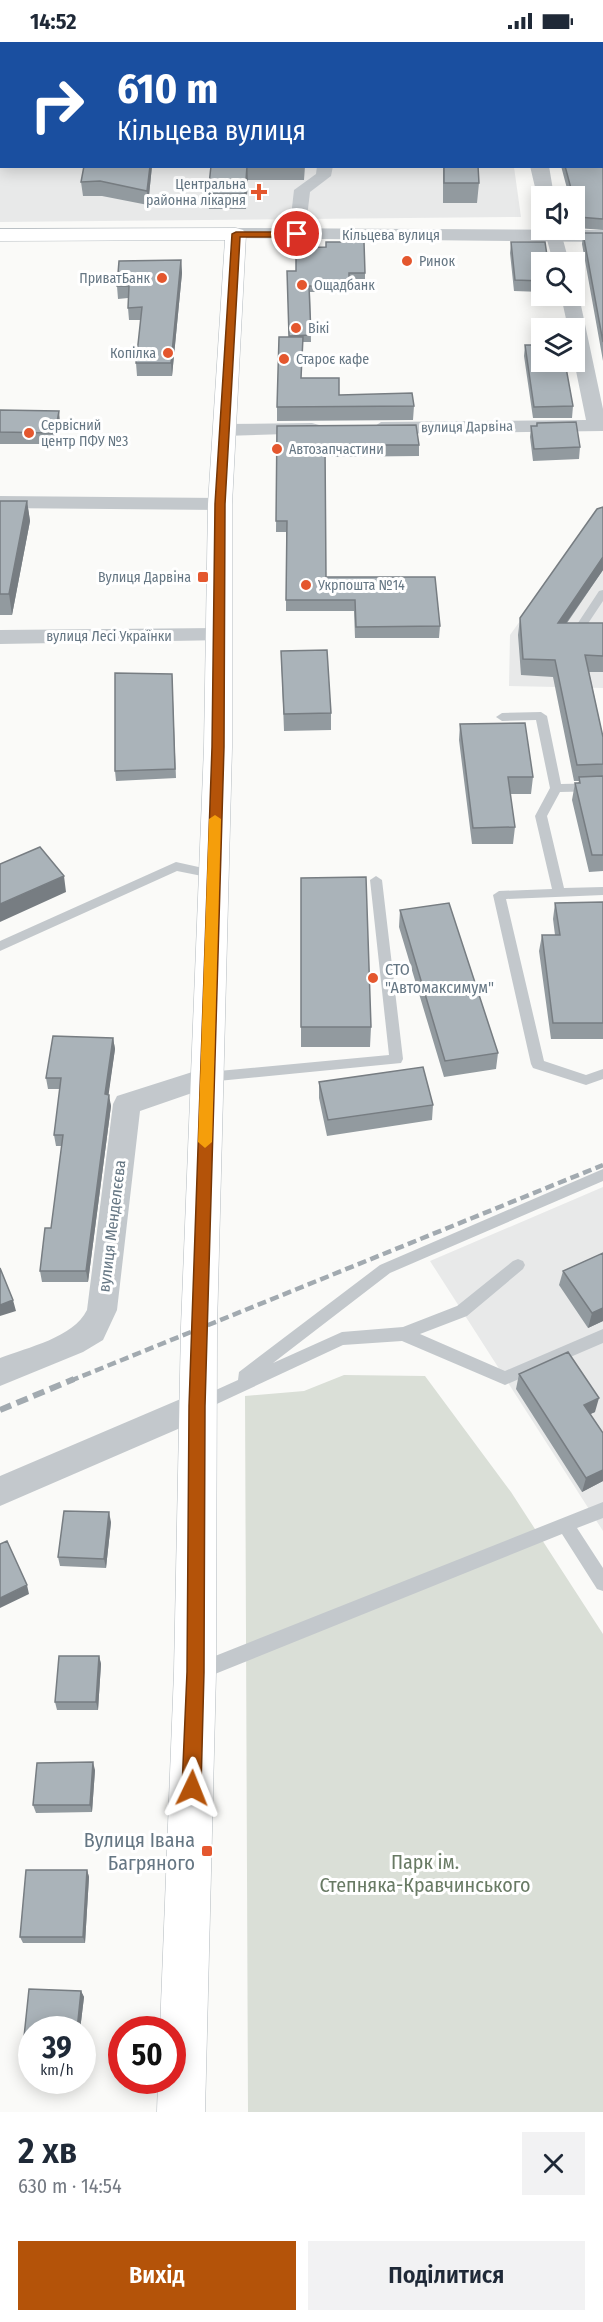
<!DOCTYPE html>
<html lang="uk">
<head>
<meta charset="utf-8">
<style>
  :root { --surface:#fff; --page:#f2f2f3; --text:#1f2937; --muted:#747a83; --accent:#b45309 }
  body { margin:0; font-family:"Fira Sans Condensed",sans-serif; background:var(--page); color:var(--text); height:100vh; display:flex; flex-direction:column; font-size:22px; white-space:nowrap }
  * { box-sizing:border-box; margin:0 }
  p { font-size:20px; color:var(--muted) }
  .icon { flex:none; width:33px; height:33px; fill:none; stroke:currentColor; stroke-width:2; stroke-linecap:round; stroke-linejoin:round }
  .map { position:relative; height:2070px; overflow:hidden }
  .panel { display:flex; flex-direction:column; background:var(--surface); flex:1 }
  .panel>* { flex:none }
  .top-card { position:absolute; left:0px; top:0px; width:603px; height:126px; box-shadow:0 3px 15px #0003; background:#1a4fa0; color:#fff; overflow:hidden }
  .buttons { position:absolute; left:531px; top:144px; display:grid; gap:12px }
  .buttons a { display:grid; place-items:center; width:54px; height:54px; border-radius:0px; background:var(--surface); box-shadow:0 3px 15px #0003; font-size:30px }
  .speed { position:absolute; left:18px; top:1974px; display:flex; gap:12px; font-size:30px; font-weight:700; text-align:center }
  .speed>* { display:grid; place-content:center; width:78px; height:78px; border-radius:50%; background:var(--surface); box-shadow:0 3px 15px #0003; line-height:1 }
  .speed small { font-size:15px; font-weight:400 }
  .speed .limit { border:9px solid #d22; background:#fff; color:#111 }
  .pin { position:absolute; display:grid; place-items:center; width:51px; height:51px; color:#fff; margin:-26px; border:3px solid #fff; border-radius:50%; box-shadow:0 2px 6px #0007 }
  .me { position:absolute; width:66px; margin:-33px; rotate:2deg; stroke-linejoin:round; filter:drop-shadow(0 0 4px #0008) }
  .turn { display:flex; align-items:center; gap:21px; height:126px; padding:0 18px; font-size:27px }
  .turn .icon { width:78px; height:78px; stroke-width:2.5 }
  .turn b { display:block; font-size:42px; line-height:51px }
  .round { display:grid; place-items:center; flex:none; width:63px; height:63px; border-radius:0px; background:var(--page) }
  .overview { display:flex; align-items:center; justify-content:space-between; height:102px; padding:0 18px }
  h1 { font-size:36px; font-weight:600; line-height:45px }
  .primary-button { display:flex; gap:12px; margin-top:auto; padding:12px 18px }
  .primary-button a { flex:1; height:69px; border-radius:0px; background:var(--accent); color:#fff; font-size:24px; font-weight:600; line-height:69px; text-align:center }
  .primary-button a+a { background:var(--page); color:var(--text) }
  .status { display:flex; justify-content:space-between; align-items:center; height:42px; padding:0 30px; background:var(--surface); direction:ltr }
  .status svg { height:16px; fill:currentColor }
  .map>svg:first-child { display:block }
</style>
</head>
<body>
<div class="status"><b>14:52</b><svg viewBox="0 0 49 12"><path d="M0 12V9h3v3zM5 12V6h3v6zM10 12V3h3v9zM15 12V0h3v12zM26 1h20v11H26zM47 4h2v5h-2z"/></svg></div>
<div class="map">
<svg width="603" height="2070" viewBox="0 0 603 2070">
  <rect width="100%" height="100%" fill="#fafaf8"/>
  <path fill="#e8e9e9" d="M0,117L2,124L514,125L521,175L0,180Z
    M603,477V646L509,644L510,593L590,481Z
    M603,1145V1489L430,1219Z"/>
  <path fill="#dadfd7" d="M344,1333L425,1334L511,1450L603,1592V2070H248L245,1354L304,1349Z"/>
  <g fill="none" stroke-linecap="round" stroke-linejoin="round">
    <defs>
      <path id="secondary" d="M236,186L243,188L246,192L232,462V705L217,1285L216,1630L205,2070H157L158,2038H172V1988H160L174,1630L181,1285L204,705L208,462L225,198L0,199V187Z"/>
    </defs>
    <use href="#secondary" stroke="#b3babf" stroke-width="1"/>
    <path fill="#c3c8cc" fill-rule="evenodd" d="M351,0H359V2H352Z
      M603,548V559L583,589L579,590L575,589L574,587L599,549Z
      M541,670L547,674L561,742L603,741V749L560,750L547,774L564,846L603,845V853L506,857L544,1019L586,1033L603,1027V1037L586,1043L533,1026L531,1022L493,853L499,849L552,847L535,774L550,746L536,678L502,679L496,675L502,671Z
      M176,820L212,828L218,832L212,836L177,829L0,909V899Z
      M376,834L382,838L403,1017L401,1021L208,1040L203,1039L201,1035L203,1031L208,1030L389,1013L370,838Z
      M603,1127V1139L390,1231L273,1321L342,1290L403,1285L457,1264L513,1219L518,1217L523,1219L525,1223L523,1227L467,1274L420,1292L505,1329L603,1287V1301L505,1343L402,1299L343,1303L206,1367L201,1369L196,1367L193,1362L196,1357L238,1338L239,1330L380,1223Z
      M603,1460V1476L577,1486L603,1526V1549L597,1547L562,1492L200,1638L194,1635L191,1629L194,1623L200,1620Z"/>
    <path fill="#c3c8cc" fill-rule="evenodd" d="M602,23H603V31H602Z
      M317,124H333L331,134L310,150L305,192L297,197L291,196L289,192L294,148L316,132Z
      M554,189L562,194L569,220H553L546,194Z
      M574,250L579,254L603,367V389L381,392L372,386L381,380L586,378L574,319V286H568L561,254H574Z
      M312,381L319,383L321,387L319,391L224,394L215,388L224,382Z
      M0,454L220,456L227,458L230,462L227,466L220,468L0,466Z
      M218,586L226,588L229,593L226,598L0,602V588Z
      M208,1025L218,1028L222,1035L218,1042L140,1069L117,1268L103,1298L83,1310L0,1344V1316C28,1305 73,1296 87,1268L113,1062L117,1054Z
      M197,1350L208,1354L213,1364L208,1374L0,1464V1434Z"/>
    <path fill="#c3c8cc" fill-rule="evenodd" d="M500,0H518V2H500Z
      M530,124H549L554,154H542V159L538,158Z
      M236,186L603,188V200L229,196L226,192L229,188Z"/>
    <use href="#secondary" fill="#fff" fill-rule="evenodd"/>
    <path stroke="#a2aab0" stroke-width="4.5" stroke-dasharray="9 4.5" stroke-linecap="butt" d="M70,1339L603,1123"/>
    <path stroke="#a2aab0" stroke-width="6" stroke-dasharray="12 6" stroke-linecap="butt" d="M0,1368L74,1337"/>
  </g>
  <path fill="#929a9f" d="M0,0L2,2V50L0,52Z
    M602,27H603V96H602V98H603V188L577,186L574,177V154H569L561,124H602Z
    M152,124L148,163L102,154H83L81,140Z
    M211,124H305L304,138H248L246,167H209L208,152Z
    M443,124H478L479,141L477,161H443Z
    M583,191H603V319L582,202Z
    M511,200L542,220V250L514,249L510,211Z
    M181,218L182,231L172,334H137L136,321L141,278H129L128,266V256L118,257L117,244Z
    M287,229L365,231V237H349V245H322V250H310L311,300H303L301,336L339,353L414,364L413,378L277,379V365L289,295Z
    M525,303L573,364L572,376H533L524,314Z
    M0,368L60,380L56,402H0Z
    M537,381L580,405L579,417L533,419L530,395L531,384H536Z
    M277,384L419,403V414L325,415L326,535L440,584L439,596H355L354,569H286V490H276Z
    M0,459H27L30,479L12,573H0Z
    M603,465V528L567,581H603V630H589L603,695V829L589,830L572,758L575,741H578L579,739H574L553,635L521,633L518,593L520,576Z
    M281,609L331,671V688L284,689Z
    M172,632L176,736L116,739L115,729Z
    M460,682L533,735L531,752H510L515,785L513,802H472L459,698Z
    M301,836L371,985L370,1005H301Z
    M603,860V997H551L539,909L542,893H555L553,877L555,861Z
    M400,868L498,1011L496,1027L444,1035L399,885Z
    M113,996L115,1007L108,1053L111,1064L88,1240H42L40,1229L51,1186L62,1104H56L54,1093L60,1047H48L46,1036Z
    M319,1040L433,1063L432,1078L327,1094L319,1056Z
    M603,1211V1279L588,1286L559,1243L563,1229Z
    M519,1332L595,1370L590,1372L603,1391V1439L582,1450L516,1347Z
    M111,1480L106,1526L60,1524L58,1515Z
    M99,1614L101,1622L98,1668H57L55,1660Z
    M95,1728L92,1770L36,1771L33,1763Z
    M87,1828L89,1835L85,1901H23L20,1895Z
    M29,1947L81,1949L84,1955L80,1988H32V2019H25L22,2014Z"/>
  <path fill="#777d82" d="M150,124H152L148,163L147,149Z
    M247,124L248,138L246,167L245,152Z
    M181,218L182,231L172,334L171,321Z
    M59,369L60,380L56,402L55,391Z
    M27,459L30,479L12,573L9,552Z
    M603,515V528L555,597L558,581Z
    M64,834L66,850L0,880V862Z
    M113,996L115,1007L107,1064L105,1052Z
    M109,1053L111,1064L88,1240L86,1229Z
    M13,1258L16,1269L0,1274V1263Z
    M603,1266V1279L588,1286L592,1271Z
    M599,1356L595,1370L580,1377L584,1363Z
    M603,1428V1439L582,1450L586,1436Z
    M109,1470L111,1480L106,1526L104,1517Z
    M27,1543L29,1552L0,1566V1556Z
    M99,1614L101,1622L98,1668L96,1660Z
    M93,1720L95,1728L92,1770L90,1763Z
    M87,1828L89,1835L85,1901L83,1895Z
    M81,1949L84,1955L80,1988H77Z"/>
  <path fill="#aab3b9" stroke="#777d82" stroke-width="1.5" d="M0,0H288L289,2H2V8L0,7Z
    M0,17L2,18V36H0Z
    M602,27H603V87L602,95Z
    M602,98H603V177L578,175L574,162V154H573L565,124H602Z
    M84,124H150L147,149L100,139L81,140Z
    M211,124H247L245,152H208Z
    M444,124H478L479,141H444Z
    M583,191H603V300Z
    M326,200H364L365,231H349V239H322V244H309L311,293L289,294L287,229H296V206L326,205Z
    M511,200H545L548,220H542V239L515,238Z
    M181,218L171,321H136L142,265L128,266L129,244H117L119,219Z
    M279,295H303L301,336H339V353L412,351L414,364L277,365Z
    M525,303H542V320H565L573,364L534,365Z
    M0,368L59,369L55,391L0,390Z
    M576,380L580,405L534,407L531,384H537V381Z
    M416,383L419,403H325L326,535H435L440,584L356,585L355,558H286L287,479H276L277,384Z
    M0,459H27L9,552H0Z
    M603,465V515L558,581H603V614L585,613L603,695V722L577,723L555,618L523,617L520,576L597,467Z
    M327,608L331,671L284,672L281,609Z
    M115,631L172,632L175,727L115,729Z
    M525,681L533,735H508L515,785L473,786L460,682Z
    M603,734V813H592L575,741H580L579,735Z
    M40,805L64,834L0,862V822Z
    M366,835L371,985H301V836Z
    M603,860V981H553L542,893H560L555,861Z
    M449,861L498,1011L445,1019L400,868Z
    M53,994L113,996L105,1052L109,1053L86,1229H40L45,1186H51L63,1093H54L61,1036H46Z
    M423,1025L433,1063L328,1078L319,1040Z
    M603,1211V1266L592,1271L563,1229Z
    M0,1226L13,1258L0,1263Z
    M568,1310L599,1356L584,1363L603,1391V1428L586,1436L519,1332Z
    M64,1469L109,1470L104,1517L58,1515Z
    M7,1499L27,1543L0,1556V1502Z
    M59,1614H99L96,1660H55Z
    M93,1720L90,1763H33L37,1721Z
    M26,1828H87L83,1895H20Z
    M29,1947L81,1949L77,1988H32V2014H22Z"/>
  <path fill="#b45309" stroke="#753606" stroke-width="1.5" d="M236,190H297L301,192L297,195H240L225,462L224,705L205,1364L204,1630L201,1746L198,1752L192,1755L185,1752L182,1746L187,1630L189,1364L212,705L215,462L232,192Z"/>
  <path fill="#f59e0b" d="M215,773L221,777L212,1100L205,1106L198,1100L209,777Z"/>
  <g fill="#e4572e" stroke="#fff" stroke-width="2">
    <path d="M256 141h6v6h6v6h-6v6h-6v-6h-6v-6h6z"/>
    <circle cx="407" cy="219" r="6"/>
    <circle cx="162" cy="236" r="6"/>
    <circle cx="302" cy="243" r="6"/>
    <circle cx="296" cy="286" r="6"/>
    <circle cx="168" cy="311" r="6"/>
    <circle cx="284" cy="317" r="6"/>
    <circle cx="29" cy="391" r="6"/>
    <circle cx="277" cy="407" r="6"/>
    <rect x="197" y="529" width="12" height="12" rx="3"/>
    <circle cx="306" cy="543" r="6"/>
    <circle cx="373" cy="936" r="6"/>
    <rect x="201" y="1803" width="12" height="12" rx="3"/>
  </g>
  <g text-anchor="middle" dominant-baseline="central" stroke-width="6" stroke-linejoin="round" paint-order="stroke">
    <g font-size="14" fill="#657683" stroke="#fff" text-anchor="start">
      <text x="246" y="142" text-anchor="end">Центральна<tspan x="246" dy="16">районна лікарня</tspan></text>
      <text x="419" y="219">Ринок</text>
      <text x="150" y="236" text-anchor="end">ПриватБанк</text>
      <text x="314" y="243">Ощадбанк</text>
      <text x="308" y="286">Вікі</text>
      <text x="156" y="311" text-anchor="end">Копілка</text>
      <text x="296" y="317">Староє кафе</text>
      <text x="41" y="383">Сервісний<tspan x="41" dy="16">центр ПФУ №3</tspan></text>
      <text x="289" y="407">Автозапчастини</text>
      <text x="191" y="535" text-anchor="end">Вулиця Дарвіна</text>
      <text x="318" y="543">Укрпошта №14</text>
    </g>
    <g font-size="14" fill="#657683" stroke="#fff">
      <text x="391" y="193">Кільцева вулиця</text>
      <text transform="translate(467 385) rotate(-1)">вулиця Дарвіна</text>
      <text x="109" y="594">вулиця Лесі Українки</text>
    </g>
    <g font-size="16" fill="#657683" stroke="#fff" text-anchor="start">
      <text x="385" y="927">СТО<tspan x="385" dy="18">"Автомаксимум"</tspan></text>
    </g>
    <g font-size="16" fill="#657683" stroke="#fff">
      <text transform="translate(112 1184) rotate(-83)">вулиця Менделєєва</text>
    </g>
    <g font-size="20" fill="#657683" stroke="#fff" text-anchor="end">
      <text x="195" y="1798">Вулиця Івана<tspan x="195" dy="23">Багряного</tspan></text>
    </g>
    <g font-size="20" fill="#687a64" stroke="#fff">
      <text x="425" y="1820">Парк ім.<tspan x="425" dy="23">Степняка-Кравчинського</tspan></text>
    </g>
  </g>
</svg>
<div class="buttons">
<a><svg class="icon" aria-label="sound" viewBox="0 0 24 24"><path d="M4 9h4l5-4v14l-5-4H4zM17 9q2 3 0 6"/></svg></a>
<a><svg class="icon" aria-label="search" viewBox="0 0 24 24"><circle cx="10" cy="10" r="6"/><path d="M15 15l6 6"/></svg></a>
<a><svg class="icon" aria-label="layers" viewBox="0 0 24 24"><path d="M12 4l9 5-9 5-9-5zM3 14l9 5 9-5"/></svg></a>
</div>
<div class="speed"><div>39<small>km/h</small></div><div class="limit">50</div></div>
<div class="pin" style="left:297px;top:192px;background:#d93025"><svg class="icon" aria-label="arrive" viewBox="0 0 24 24"><path d="M6 21V4h12l-3 4 3 4H6"/></svg></div>
<svg class="me" style="left:192px;top:1746px" viewBox="-20 -20 40 40"><path d="M0-17L14 15 0 8-14 15z" fill="#b45309" stroke="#fff" stroke-width="4"/></svg>
<div class="top-card">
<div class="turn"><svg class="icon" aria-label="right" viewBox="0 0 24 24"><path d="M7 20v-9h11M14 6l5 5-5 5"/></svg><div><b>610 m</b>Кільцева вулиця</div></div>
</div>
</div>
<section class="panel">
<div class="overview"><div><h1>2 хв</h1><p>630 m · 14:54</p></div><a class="round"><svg class="icon" aria-label="close" viewBox="0 0 24 24"><path d="M6 6l12 12M18 6L6 18"/></svg></a></div>
<div class="primary-button"><a>Вихід</a><a>Поділитися</a></div>
</section>
</body>
</html>
